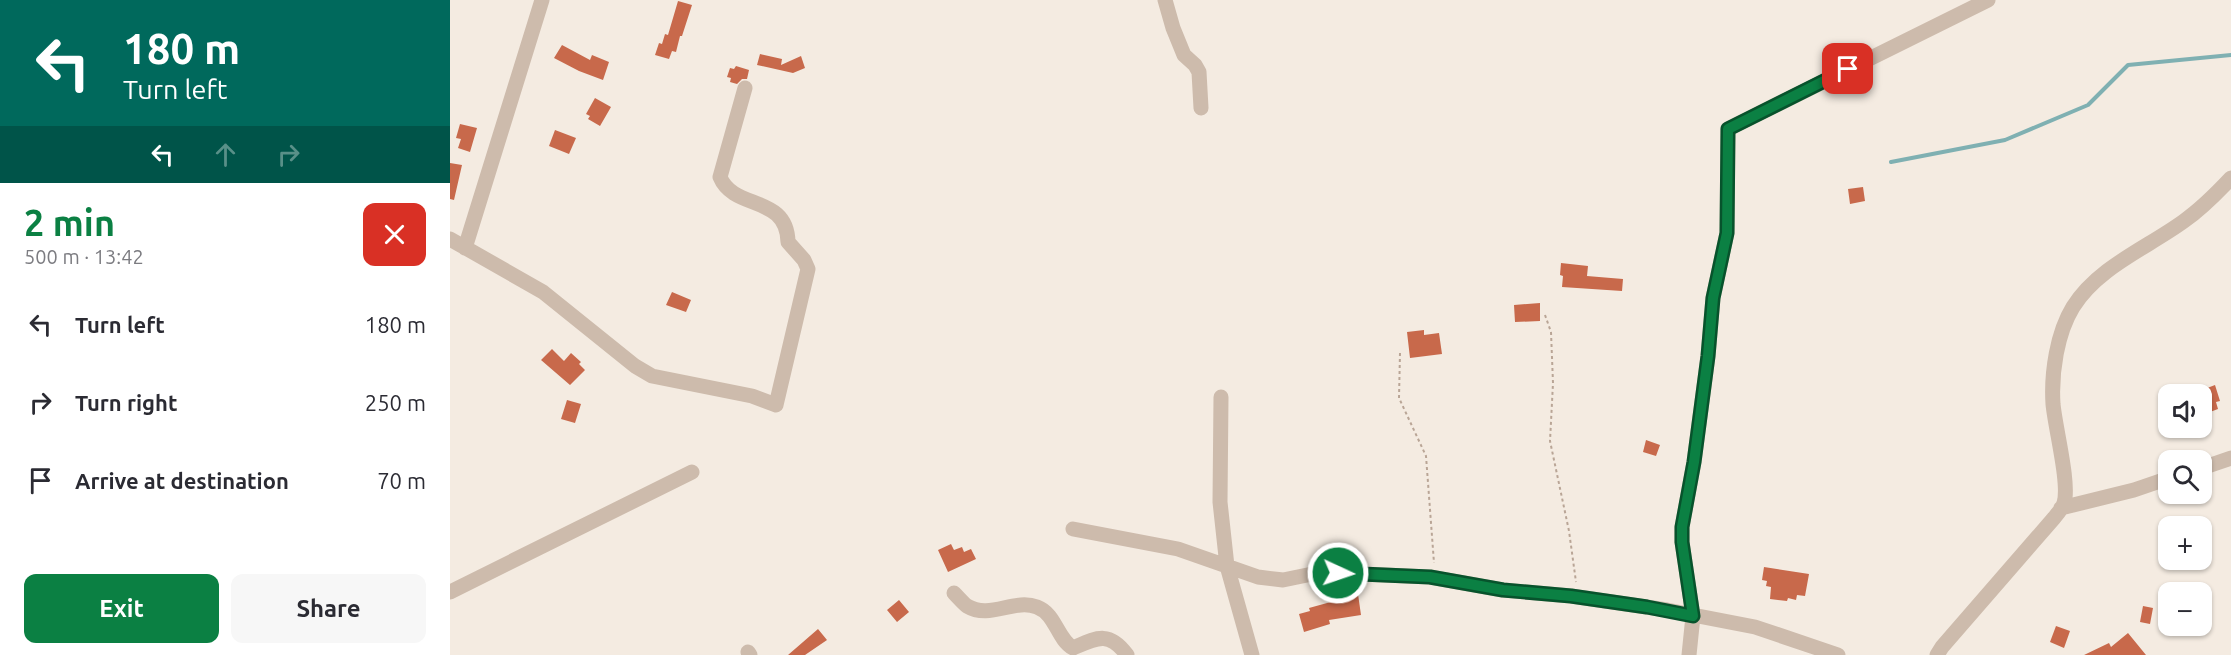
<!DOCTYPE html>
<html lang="en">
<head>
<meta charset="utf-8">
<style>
  :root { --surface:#fff; --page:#f7f7f7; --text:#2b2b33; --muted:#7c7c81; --accent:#0b8043 }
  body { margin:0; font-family:Ubuntu,sans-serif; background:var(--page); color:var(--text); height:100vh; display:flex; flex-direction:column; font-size:22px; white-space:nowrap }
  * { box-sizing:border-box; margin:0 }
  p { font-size:20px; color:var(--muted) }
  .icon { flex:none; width:33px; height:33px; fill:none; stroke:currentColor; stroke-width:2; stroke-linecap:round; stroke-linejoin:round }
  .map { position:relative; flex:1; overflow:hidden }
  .side { display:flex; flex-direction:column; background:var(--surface); width:450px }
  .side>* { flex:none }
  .top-card { background:#00695c; color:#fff; overflow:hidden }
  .buttons { position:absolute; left:1708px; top:384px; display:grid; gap:12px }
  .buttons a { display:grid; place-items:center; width:54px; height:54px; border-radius:12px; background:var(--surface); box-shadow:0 2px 4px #0004; font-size:30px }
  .pin { position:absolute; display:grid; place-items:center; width:51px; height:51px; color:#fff; margin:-26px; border-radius:12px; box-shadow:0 3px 9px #0006 }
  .me { position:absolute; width:66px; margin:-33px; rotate:93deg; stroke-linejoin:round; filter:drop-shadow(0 0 4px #0008) }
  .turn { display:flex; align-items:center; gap:21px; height:126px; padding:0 24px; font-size:27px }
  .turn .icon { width:78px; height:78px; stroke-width:2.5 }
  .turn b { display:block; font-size:42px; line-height:51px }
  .lanes { display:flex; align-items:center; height:57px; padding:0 24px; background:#0003; justify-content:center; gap:30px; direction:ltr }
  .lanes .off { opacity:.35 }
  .round { display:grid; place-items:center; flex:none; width:63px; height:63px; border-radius:12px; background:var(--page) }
  .overview { display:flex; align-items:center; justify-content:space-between; height:102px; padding:0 24px }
  h1 { font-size:36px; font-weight:700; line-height:45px; color:var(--accent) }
  .primary-button { display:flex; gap:12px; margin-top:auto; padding:12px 24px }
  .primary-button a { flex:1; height:69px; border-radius:12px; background:var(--accent); color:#fff; font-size:24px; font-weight:700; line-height:69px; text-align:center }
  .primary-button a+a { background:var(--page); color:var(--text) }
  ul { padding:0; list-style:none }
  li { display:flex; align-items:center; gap:18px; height:78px; padding:0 24px }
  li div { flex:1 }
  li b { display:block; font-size:22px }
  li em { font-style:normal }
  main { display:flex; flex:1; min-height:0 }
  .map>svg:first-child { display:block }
</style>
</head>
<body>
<main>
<section class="side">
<div class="top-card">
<div class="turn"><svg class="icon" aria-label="left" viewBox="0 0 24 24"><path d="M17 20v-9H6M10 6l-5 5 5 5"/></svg><div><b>180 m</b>Turn left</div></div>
<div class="lanes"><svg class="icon" aria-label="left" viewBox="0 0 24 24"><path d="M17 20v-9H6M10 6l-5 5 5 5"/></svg><svg class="icon off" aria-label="ahead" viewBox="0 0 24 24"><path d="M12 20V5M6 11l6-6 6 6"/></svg><svg class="icon off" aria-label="right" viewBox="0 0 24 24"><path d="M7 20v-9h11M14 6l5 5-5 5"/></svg></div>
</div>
<div class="overview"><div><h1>2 min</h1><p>500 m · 13:42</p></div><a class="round" style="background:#d93025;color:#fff"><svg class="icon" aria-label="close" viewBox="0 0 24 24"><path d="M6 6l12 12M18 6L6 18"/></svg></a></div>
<ul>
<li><svg class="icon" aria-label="left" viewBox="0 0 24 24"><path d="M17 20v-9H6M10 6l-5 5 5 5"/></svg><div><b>Turn left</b></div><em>180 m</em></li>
<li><svg class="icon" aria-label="right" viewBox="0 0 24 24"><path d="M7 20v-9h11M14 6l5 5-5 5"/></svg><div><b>Turn right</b></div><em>250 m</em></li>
<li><svg class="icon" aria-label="arrive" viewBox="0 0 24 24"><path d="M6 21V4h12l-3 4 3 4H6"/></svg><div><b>Arrive at destination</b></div><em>70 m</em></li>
</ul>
<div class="primary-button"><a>Exit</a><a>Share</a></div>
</section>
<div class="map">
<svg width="1781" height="655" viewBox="0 0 1781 655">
  <rect width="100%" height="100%" fill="#f4ebe1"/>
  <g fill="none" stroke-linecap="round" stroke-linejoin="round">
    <path stroke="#7fb0b2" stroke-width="4" d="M1441,162L1555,140L1638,105L1678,65L1781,55"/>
  </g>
  <path fill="#c8694b" d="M228,1L242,5L232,36H230L226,52L222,51L219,59L205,55L209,43L212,44L215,34L218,35Z
    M112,45L140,60L142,55L159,62L153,80L129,71L104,58Z
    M310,54L332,59L331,65L351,56L355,68L343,73L307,65Z
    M286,66L299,70L297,79H292L287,84L280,82L281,78L277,77L280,68L284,69Z
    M145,98L161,107L150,126L138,119L140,116L136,114Z
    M10,124L27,128L20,152L8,148L11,139L6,138Z
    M105,130L126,138L119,154L99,146Z
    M0,163L12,165L4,200L0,199Z
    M1413,187L1415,201L1400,204L1398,189Z
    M1111,263L1138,266L1137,276L1173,279L1172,291L1112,287L1113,276L1110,275Z
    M222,292L241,300L236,312L216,305Z
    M1090,303V321L1065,322L1064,305Z
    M974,330V335L989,333L992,354L960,358L957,332Z
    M102,349L114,361L121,353L131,362L129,364L135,370L120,385L91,360Z
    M1765,385L1770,401L1766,402L1768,409L1752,415V390Z
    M117,400L131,404L125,423L111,419Z
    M1196,440L1210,445L1206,456L1193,452Z
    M501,544L504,550L512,547L514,552L521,549L526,559L498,572L488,550Z
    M1314,567L1359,574L1355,596L1347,595L1346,600L1338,598L1337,601L1320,599L1321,587L1316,586L1317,581L1312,580Z
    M908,594L911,615L879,620L880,624L854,632L849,614L860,611L859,608L888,600V596Z
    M449,600L459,612L447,622L437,610Z
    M1693,606L1703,608L1700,624L1690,622Z
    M1606,626L1620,631L1614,648L1600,642Z
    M368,629L377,640L355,655H338Z
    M1678,633L1696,655H1634L1659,643L1661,647Z"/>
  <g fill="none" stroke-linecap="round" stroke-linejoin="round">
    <path stroke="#b9a596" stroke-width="2" stroke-dasharray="3 3" stroke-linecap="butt" d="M1095,315L1101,332L1103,383L1100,441L1119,531L1126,582
      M950,353L949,398L976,456L984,563"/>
    <path stroke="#cdbbac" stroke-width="15" d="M715,0L723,28L734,55L745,65L749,72L751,108
      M0,239L93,292L185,366L202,376L302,396L326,405L358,269L354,260L338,242C337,194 284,211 270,177L295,88
      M15,248L92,0
      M771,397L770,502L777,566L802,655
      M1752,468L1781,458
      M1611,508L1684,490L1719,478
      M623,529L728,549L808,577L833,580L867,573H888L980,577L1053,590L1121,596L1217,610L1305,627L1388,655
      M0,592L242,472
      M504,593C508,597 513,603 517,606C540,620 564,598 587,607C606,614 607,639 623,648C646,638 659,630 677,655
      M298,652L300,655
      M1239,655L1243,616L1232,542V527L1244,462L1258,356L1263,298L1277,233L1278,129L1538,0
      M1487,655L1492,647L1604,518C1607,514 1612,509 1614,503C1620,484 1605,427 1603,404C1601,373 1607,333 1623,307C1648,267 1697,248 1734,221C1751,209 1766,194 1781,178"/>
  </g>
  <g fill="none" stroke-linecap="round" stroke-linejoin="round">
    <defs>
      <path id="route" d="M888,573L980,577L1053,590L1121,596L1197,607L1243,616L1232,542V527L1244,462L1258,356L1263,298L1277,233L1278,129L1398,69"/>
    </defs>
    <use href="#route" stroke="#07532c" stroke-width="15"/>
    <use href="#route" stroke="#0b8043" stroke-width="10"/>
  </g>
</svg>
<div class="buttons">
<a><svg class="icon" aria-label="sound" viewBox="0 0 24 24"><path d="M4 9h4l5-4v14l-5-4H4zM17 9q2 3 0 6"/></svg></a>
<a><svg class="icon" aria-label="search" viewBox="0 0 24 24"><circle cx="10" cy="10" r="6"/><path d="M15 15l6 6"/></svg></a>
<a>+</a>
<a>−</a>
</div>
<div class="pin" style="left:1398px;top:69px;background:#d93025"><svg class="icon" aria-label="arrive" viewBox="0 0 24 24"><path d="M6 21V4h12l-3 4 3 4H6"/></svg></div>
<svg class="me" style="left:888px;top:573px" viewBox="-20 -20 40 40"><circle r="17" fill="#0b8043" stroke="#fff" stroke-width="3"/><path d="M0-11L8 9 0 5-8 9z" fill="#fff"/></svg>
</div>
</main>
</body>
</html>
